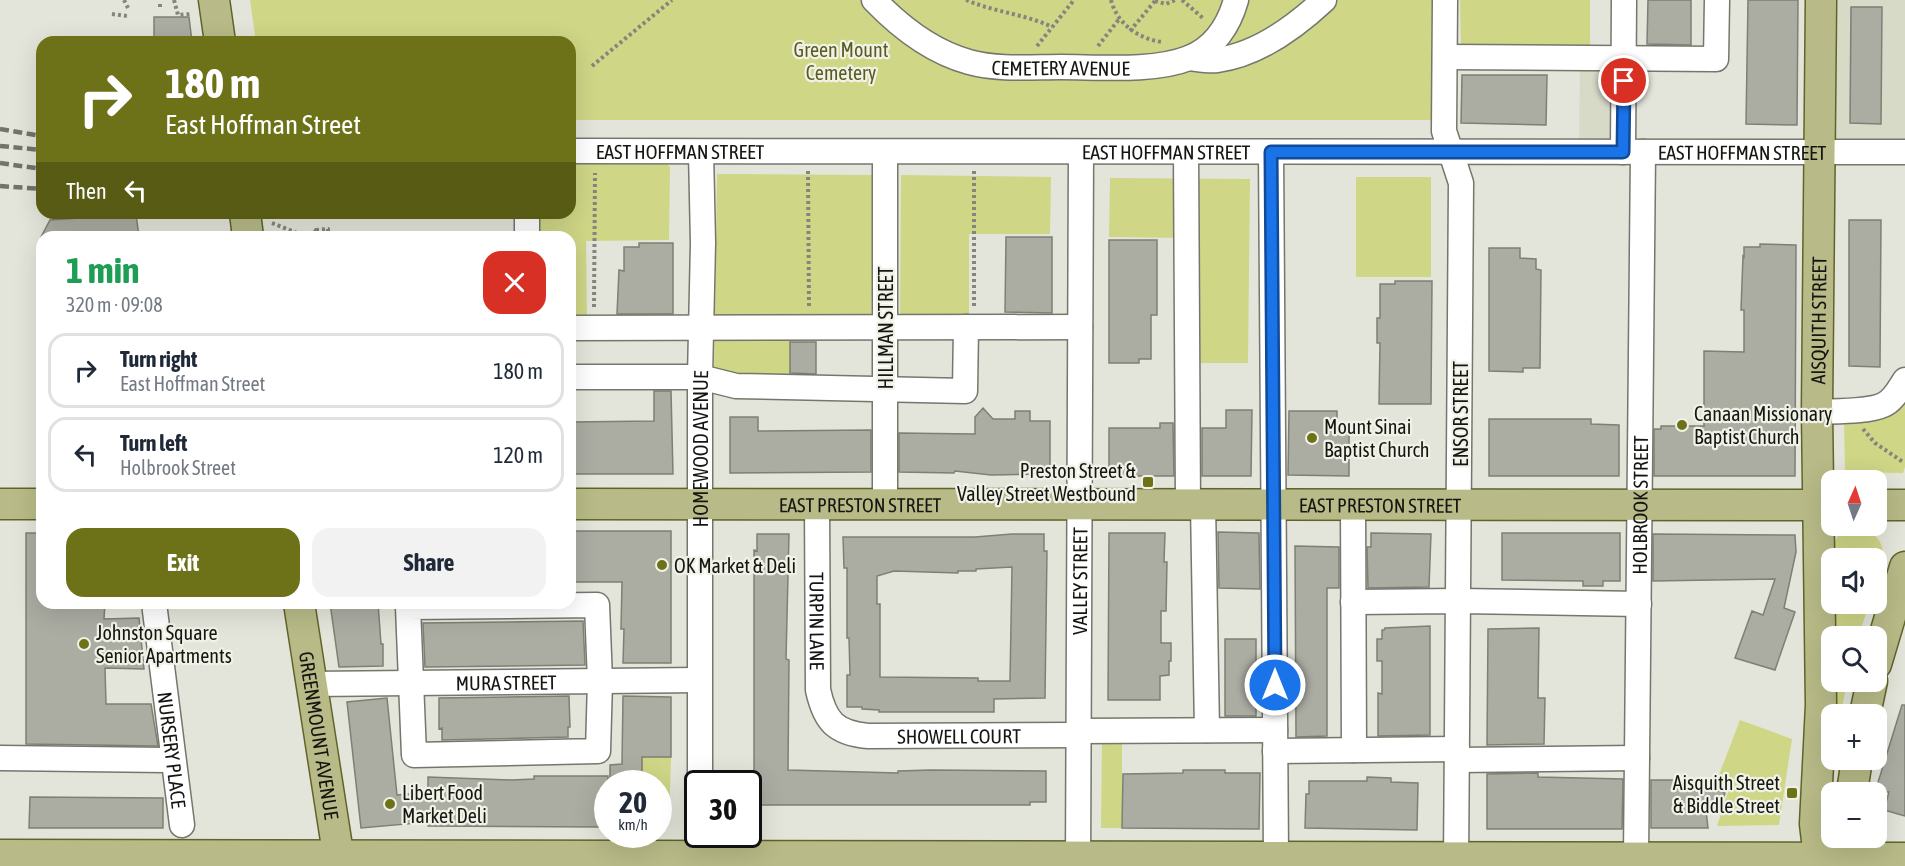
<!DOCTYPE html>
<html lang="en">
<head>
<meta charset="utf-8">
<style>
  :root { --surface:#fff; --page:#f2f2f3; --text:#1f2937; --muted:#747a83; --line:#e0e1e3; --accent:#6d7219 }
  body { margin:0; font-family:"Asap Condensed",sans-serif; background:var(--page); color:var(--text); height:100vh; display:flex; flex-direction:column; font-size:22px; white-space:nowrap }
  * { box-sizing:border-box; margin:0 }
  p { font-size:20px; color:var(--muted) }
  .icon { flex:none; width:33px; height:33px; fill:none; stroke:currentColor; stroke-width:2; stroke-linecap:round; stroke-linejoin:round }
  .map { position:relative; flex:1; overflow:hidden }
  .panel { position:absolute; left:36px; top:231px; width:540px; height:378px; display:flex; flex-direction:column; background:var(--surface); border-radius:18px; box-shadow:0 6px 24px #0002 }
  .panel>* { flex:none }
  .top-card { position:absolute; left:36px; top:36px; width:540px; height:183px; border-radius:18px; box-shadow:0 6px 24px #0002; background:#6d7219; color:#fff; overflow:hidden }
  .needle { width:39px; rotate:3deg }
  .controls { position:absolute; left:1821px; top:470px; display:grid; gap:12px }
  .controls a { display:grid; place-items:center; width:66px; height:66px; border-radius:12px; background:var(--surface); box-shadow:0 6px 24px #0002; font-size:30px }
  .speed { position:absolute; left:594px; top:770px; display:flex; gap:12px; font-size:30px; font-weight:700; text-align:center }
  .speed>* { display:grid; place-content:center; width:78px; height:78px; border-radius:50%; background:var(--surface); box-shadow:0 6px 24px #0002; line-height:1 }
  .speed small { font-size:15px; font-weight:400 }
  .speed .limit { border:3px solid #111; border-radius:9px; background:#fff; color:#111 }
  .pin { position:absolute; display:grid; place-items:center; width:51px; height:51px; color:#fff; margin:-26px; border:3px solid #fff; border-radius:50%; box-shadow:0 2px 6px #0007 }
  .me { position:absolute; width:66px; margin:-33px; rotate:0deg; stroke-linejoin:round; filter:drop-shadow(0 0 4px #0008) }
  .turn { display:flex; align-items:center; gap:21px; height:126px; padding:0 30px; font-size:27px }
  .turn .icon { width:78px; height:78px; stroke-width:2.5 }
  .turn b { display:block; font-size:42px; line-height:51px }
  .then { display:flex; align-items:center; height:57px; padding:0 30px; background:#0003; gap:12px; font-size:22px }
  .round { display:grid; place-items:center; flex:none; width:63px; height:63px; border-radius:18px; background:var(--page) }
  .headline { display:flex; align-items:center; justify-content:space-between; height:102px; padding:0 30px }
  h1 { font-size:36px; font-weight:700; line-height:45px; color:#1e9e55 }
  .primary-button { display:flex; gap:12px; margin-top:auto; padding:12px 30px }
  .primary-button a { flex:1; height:69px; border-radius:18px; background:var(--accent); color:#fff; font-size:24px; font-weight:700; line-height:69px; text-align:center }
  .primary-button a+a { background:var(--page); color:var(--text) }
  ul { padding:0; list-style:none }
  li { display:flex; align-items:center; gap:18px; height:75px; margin:0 12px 9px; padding:0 18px; border:3px solid var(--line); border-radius:18px }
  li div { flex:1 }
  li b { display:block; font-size:22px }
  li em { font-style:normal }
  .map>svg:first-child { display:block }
</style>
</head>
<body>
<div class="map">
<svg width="1905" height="866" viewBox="0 0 1905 866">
  <rect width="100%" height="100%" fill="#e4e5da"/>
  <path fill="#d8dac8" d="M1824,0H1905V154H1824Z
    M1580,56H1621V154H1579Z"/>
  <path fill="#cfd686" d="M250,0H1433L1432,120H570V42H256Z
    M1460,0H1590V50L1461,49Z
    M570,164H667L670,167L669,240L586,241L587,317H570V237H531V213H570Z
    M717,174L874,175L871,318L791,337L790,382L714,375Z
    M901,175L1051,177L1050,234H969V323L900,322Z
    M1356,177H1431V277H1356Z
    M1110,178L1250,179L1248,363H1189L1190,238L1109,237Z
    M1905,389V467L1903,473L1845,472L1844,418Z
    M1871,532C1889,547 1882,557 1877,576L1876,558H1834C1834,548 1833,540 1841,533Z
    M1834,603H1869L1859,636H1834Z
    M1833,681H1847L1841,714H1833Z
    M1740,720L1792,739L1779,825L1717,826L1728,792L1726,783L1717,780Z
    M1122,734V828H1101L1102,735Z
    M642,757H671L669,822L665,828H659L658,783H642Z"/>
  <path fill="#abaca2" stroke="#7e7f75" stroke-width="1.5" fill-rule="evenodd" d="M1648,0H1691V45L1647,44Z
    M1748,0H1798L1797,125L1746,124Z
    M1851,7H1882L1881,124L1850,123Z
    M154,17H189L192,42H154Z
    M1462,75H1547L1546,125L1461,123Z
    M136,214L139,237H41L50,220Z
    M1849,220H1881L1880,367L1849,366Z
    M1006,237H1052V313L1005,312Z
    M1109,240H1157V315H1151V359H1139V363H1109Z
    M639,243H673V314H617L619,270L624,271V247H639Z
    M1760,244L1796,245L1795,476H1654V429H1661V426H1704V351L1744,352V310H1741L1743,256L1744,257V247H1760Z
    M1489,248H1520V258L1536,259V269L1541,270L1540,368H1523V372L1489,371Z
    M1395,281H1432L1431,404H1379L1380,343H1377V318H1380V284H1395Z
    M790,342H816V374L790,373Z
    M654,391H671L673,474H570V422L654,421Z
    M983,408L993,419H1015V411H1030V421H1050V474L991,475L955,471L954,473L899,472V433L975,434V417Z
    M1226,410H1252L1251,476H1202V428H1226Z
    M1289,411H1337V428H1349V476L1288,475Z
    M730,417H758V431L871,430V472L730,473Z
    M1489,419H1591V424L1619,425V476H1489Z
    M1160,423H1173L1174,476H1109V428H1160Z
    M570,531H671V663H623L624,629H621L622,582H570Z
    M1218,532L1259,533L1260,589L1219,588Z
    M26,533H42V603H105L104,619L139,618L144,669L105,668L106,704H151L158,746L26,744Z
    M1109,533H1165L1164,562H1167L1166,611H1161V643H1171V661H1169V675L1160,676V700H1108Z
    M1371,533L1431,534L1429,587L1368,588L1367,547H1371Z
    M1502,533H1620V581H1603V586H1583V581L1502,580Z
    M757,534H789L786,659L789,660L788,770L898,773V771L931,770L1046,771V802H1030V805H756V802H748V771H754V550L757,551Z
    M1012,534H1044V551H1047L1045,698L994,699V712H879V710L862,709V707H847V675H850L849,638H847V568H844L843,537H975ZM1012,567L1010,681H978V678L880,677V604H877V576L894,571L958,573V571H976V569Z
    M1653,534L1795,535L1796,552L1784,608L1795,612L1775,670L1735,658L1752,611L1763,615L1775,579L1653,581Z
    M1295,546L1339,547V588H1327V736L1296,737Z
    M330,603H378L381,644H383V666L339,667Z
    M583,621L585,665L425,667L423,623Z
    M1430,626V735L1378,736V693L1382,694V661H1377V639H1382V630H1384L1385,628Z
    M1539,628L1538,698H1545L1544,744L1487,745L1488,629Z
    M1225,639H1256V716H1225Z
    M569,696L570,727H568V737L442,740V728L439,729V698Z
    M623,696L671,697V757H642V783H610V765L622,764Z
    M387,698L397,795L428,792V777L512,780L534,779V776H608V825H602V827L428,826V822L361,828L347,702Z
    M1902,705H1905V816L1884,810L1889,792H1875Z
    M1183,770H1225V773H1260L1259,829L1122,828L1123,774L1183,773Z
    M1538,773V777L1623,779L1622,829H1487V774Z
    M1367,777L1391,778V782L1418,783L1417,830L1305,828L1306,794H1309V781H1367Z
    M1651,780H1687L1725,793L1719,813L1706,810L1708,828H1651Z
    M30,797L163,798V828H29Z"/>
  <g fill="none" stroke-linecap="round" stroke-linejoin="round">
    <defs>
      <g id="minor">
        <path id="s1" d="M874,0C900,27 932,52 969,62C998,70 1031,67 1061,67C1099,67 1154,72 1189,58C1214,48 1229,25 1236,0"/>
        <path d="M1445,0L1444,131L1461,183L1456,866"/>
        <path d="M1445,57L1716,59L1717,0"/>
        <path d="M1189,58C1198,59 1208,61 1217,60C1257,55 1295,27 1324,0"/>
        <path id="s2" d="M570,151L1905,152"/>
        <path d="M885,152V504"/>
        <path d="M1186,152L1188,504"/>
        <path d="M1271,152L1276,857"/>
        <path d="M1623,152L1624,0"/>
        <path d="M527,237V213"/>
        <path d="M570,328L1080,327"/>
        <path d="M570,377H700L736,386L965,391L966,327"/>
        <path d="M1817,412C1833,411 1869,412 1883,405C1893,401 1899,389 1905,380"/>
        <path id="s3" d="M817,504L818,690C825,721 835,733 868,736L1079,735"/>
        <path d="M1203,504L1207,730"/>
        <path d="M1353,505L1354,750"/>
        <path d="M1353,602L1459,601L1639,604"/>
        <path id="s4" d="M154,603L182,825"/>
        <path d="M597,605L600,681L598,751L414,755L408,607Z"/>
        <path id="s5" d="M312,684L699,680"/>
        <path d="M1079,731L1275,730"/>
        <path d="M1275,751L1457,749"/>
        <path d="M0,758L166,760"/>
        <path d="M1457,760L1637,758"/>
        <path id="s6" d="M700,783V377L703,243L701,152"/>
        <path id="s7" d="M1636,857L1643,152"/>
        <path d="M701,866V834"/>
        <path id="s8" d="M1078,866L1081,152"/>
      </g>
      <g id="major">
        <path d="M214,0L220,42"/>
        <path d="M245,213L248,237"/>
        <path d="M0,504H42"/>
        <path id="s9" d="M570,504L1832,505"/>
        <path d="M1876,505H1905"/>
        <path id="s10" d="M299,603L340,866"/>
        <path d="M1876,664L1905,567"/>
        <path d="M1865,714L1872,681"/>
        <path d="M1852,792L1857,759"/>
        <path d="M0,855L1905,858"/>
        <path id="s11" d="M1819,857L1815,824L1821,705L1817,412L1821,0"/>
      </g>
    </defs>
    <use href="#minor" stroke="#75766c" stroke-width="27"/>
    <use href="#major" stroke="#60642a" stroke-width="33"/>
    <path stroke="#84857d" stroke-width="4" stroke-dasharray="3 3" stroke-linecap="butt" d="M124,0L128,8
      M174,0L178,15L191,14
      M966,0C994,12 1025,14 1052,27
      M1111,0C1117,24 1139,39 1162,42
      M1182,0L1204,19
      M1155,1L1166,4L1175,0
      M160,4V8
      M112,14L127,16
      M1130,31L1155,1
      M1037,46L1074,0
      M1098,46L1120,18
      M592,66L672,0
      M808,171L809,308
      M974,171V307
      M272,223L307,237
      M316,230L328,229V237
      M312,237L316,230V237
      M594,307L595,173
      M1863,429L1875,443L1903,462"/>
    <use href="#minor" stroke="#fff" stroke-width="24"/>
    <use href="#major" stroke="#b8bb87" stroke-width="30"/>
    <path stroke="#72736c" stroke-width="4.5" stroke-dasharray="9 4.5" stroke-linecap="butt" d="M0,129L42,136
      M0,146L42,150
      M0,163L42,169
      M0,186L42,189"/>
  </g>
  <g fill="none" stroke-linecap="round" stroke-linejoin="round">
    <defs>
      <path id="route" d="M1275,685L1271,152H1623L1624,81"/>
    </defs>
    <use href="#route" stroke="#114b97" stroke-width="15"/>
    <use href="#route" stroke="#1a73e8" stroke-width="10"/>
  </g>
  <g fill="#6d7219" stroke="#f1f2e7" stroke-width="2">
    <circle cx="1682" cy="425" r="6"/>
    <circle cx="1312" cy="438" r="6"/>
    <rect x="1142" y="476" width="12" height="12" rx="3"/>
    <circle cx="662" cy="565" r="6"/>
    <circle cx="84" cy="644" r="6"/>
    <rect x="1786" y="787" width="12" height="12" rx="3"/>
    <circle cx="390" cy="804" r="6"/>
  </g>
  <g text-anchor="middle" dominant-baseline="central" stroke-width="4.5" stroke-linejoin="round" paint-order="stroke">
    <g font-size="20" fill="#595c20" stroke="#f1f2e7">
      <text x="841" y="49">Green Mount<tspan x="841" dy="23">Cemetery</tspan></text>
    </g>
    <g font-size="20" fill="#151612" stroke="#f1f2e7">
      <text stroke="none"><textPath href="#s1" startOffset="207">CEMETERY AVENUE</textPath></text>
      <text stroke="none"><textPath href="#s2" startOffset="110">EAST HOFFMAN STREET</textPath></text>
      <text stroke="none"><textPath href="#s2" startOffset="596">EAST HOFFMAN STREET</textPath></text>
      <text stroke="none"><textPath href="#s2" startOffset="1172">EAST HOFFMAN STREET</textPath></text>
      <text stroke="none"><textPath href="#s11" startOffset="537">AISQUITH STREET</textPath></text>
      <text transform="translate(885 328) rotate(-90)">HILLMAN STREET</text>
      <text transform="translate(1460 414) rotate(-90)">ENSOR STREET</text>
      <text stroke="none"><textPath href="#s6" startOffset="334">HOMEWOOD AVENUE</textPath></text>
      <text stroke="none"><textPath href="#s9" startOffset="290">EAST PRESTON STREET</textPath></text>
      <text stroke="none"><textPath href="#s9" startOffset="810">EAST PRESTON STREET</textPath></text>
      <text stroke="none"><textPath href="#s7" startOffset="352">HOLBROOK STREET</textPath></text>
      <text stroke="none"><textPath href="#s8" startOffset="285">VALLEY STREET</textPath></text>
      <text stroke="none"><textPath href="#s3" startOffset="117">TURPIN LANE</textPath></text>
      <text stroke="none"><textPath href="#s5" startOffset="194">MURA STREET</textPath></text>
      <text stroke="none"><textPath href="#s10" startOffset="134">GREENMOUNT AVENUE</textPath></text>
      <text stroke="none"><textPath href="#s3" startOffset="352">SHOWELL COURT</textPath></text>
      <text stroke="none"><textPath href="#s4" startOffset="148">NURSERY PLACE</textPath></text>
    </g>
    <g font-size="20" fill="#151612" stroke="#f1f2e7" text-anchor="start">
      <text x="1694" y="413">Canaan Missionary<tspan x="1694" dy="23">Baptist Church</tspan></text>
      <text x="1324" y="426">Mount Sinai<tspan x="1324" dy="23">Baptist Church</tspan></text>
      <text x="1136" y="470" text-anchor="end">Preston Street &amp;<tspan x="1136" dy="23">Valley Street Westbound</tspan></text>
      <text x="674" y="565">OK Market &amp; Deli</text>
      <text x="96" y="632">Johnston Square<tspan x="96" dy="23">Senior Apartments</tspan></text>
      <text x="1780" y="782" text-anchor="end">Aisquith Street<tspan x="1780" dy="23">&amp; Biddle Street</tspan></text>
      <text x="402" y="792">Libert Food<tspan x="402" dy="23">Market Deli</tspan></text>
    </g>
  </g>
</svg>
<div class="controls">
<a><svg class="needle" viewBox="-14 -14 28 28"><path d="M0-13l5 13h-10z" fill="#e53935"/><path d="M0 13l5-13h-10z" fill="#747a83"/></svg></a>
<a><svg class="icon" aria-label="sound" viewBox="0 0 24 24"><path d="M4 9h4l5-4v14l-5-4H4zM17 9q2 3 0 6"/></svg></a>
<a><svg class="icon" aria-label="search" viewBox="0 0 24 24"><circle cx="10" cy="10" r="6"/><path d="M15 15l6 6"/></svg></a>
<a>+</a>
<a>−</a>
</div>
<div class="speed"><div>20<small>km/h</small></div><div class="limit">30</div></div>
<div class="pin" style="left:1624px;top:81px;background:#d93025"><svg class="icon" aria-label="arrive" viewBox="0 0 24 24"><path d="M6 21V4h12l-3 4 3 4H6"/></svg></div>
<svg class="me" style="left:1275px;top:685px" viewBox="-20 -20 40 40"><circle r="17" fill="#1a73e8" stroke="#fff" stroke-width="3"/><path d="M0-11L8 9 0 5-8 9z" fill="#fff"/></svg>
<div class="top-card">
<div class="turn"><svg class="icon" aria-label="right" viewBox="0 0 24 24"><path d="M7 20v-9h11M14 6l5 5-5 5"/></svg><div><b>180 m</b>East Hoffman Street</div></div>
<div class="then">Then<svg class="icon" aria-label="left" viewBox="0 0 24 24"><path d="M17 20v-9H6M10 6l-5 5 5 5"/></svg></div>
</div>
<section class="panel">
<div class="headline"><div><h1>1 min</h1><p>320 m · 09:08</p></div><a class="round" style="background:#d93025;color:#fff"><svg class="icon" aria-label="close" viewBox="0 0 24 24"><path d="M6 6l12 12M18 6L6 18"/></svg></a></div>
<ul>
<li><svg class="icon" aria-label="right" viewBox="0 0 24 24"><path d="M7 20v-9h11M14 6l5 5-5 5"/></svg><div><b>Turn right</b><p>East Hoffman Street</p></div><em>180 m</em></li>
<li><svg class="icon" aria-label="left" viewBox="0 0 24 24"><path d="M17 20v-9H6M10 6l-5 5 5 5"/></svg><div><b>Turn left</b><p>Holbrook Street</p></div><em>120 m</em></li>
</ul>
<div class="primary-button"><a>Exit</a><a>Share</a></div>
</section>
</div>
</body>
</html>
